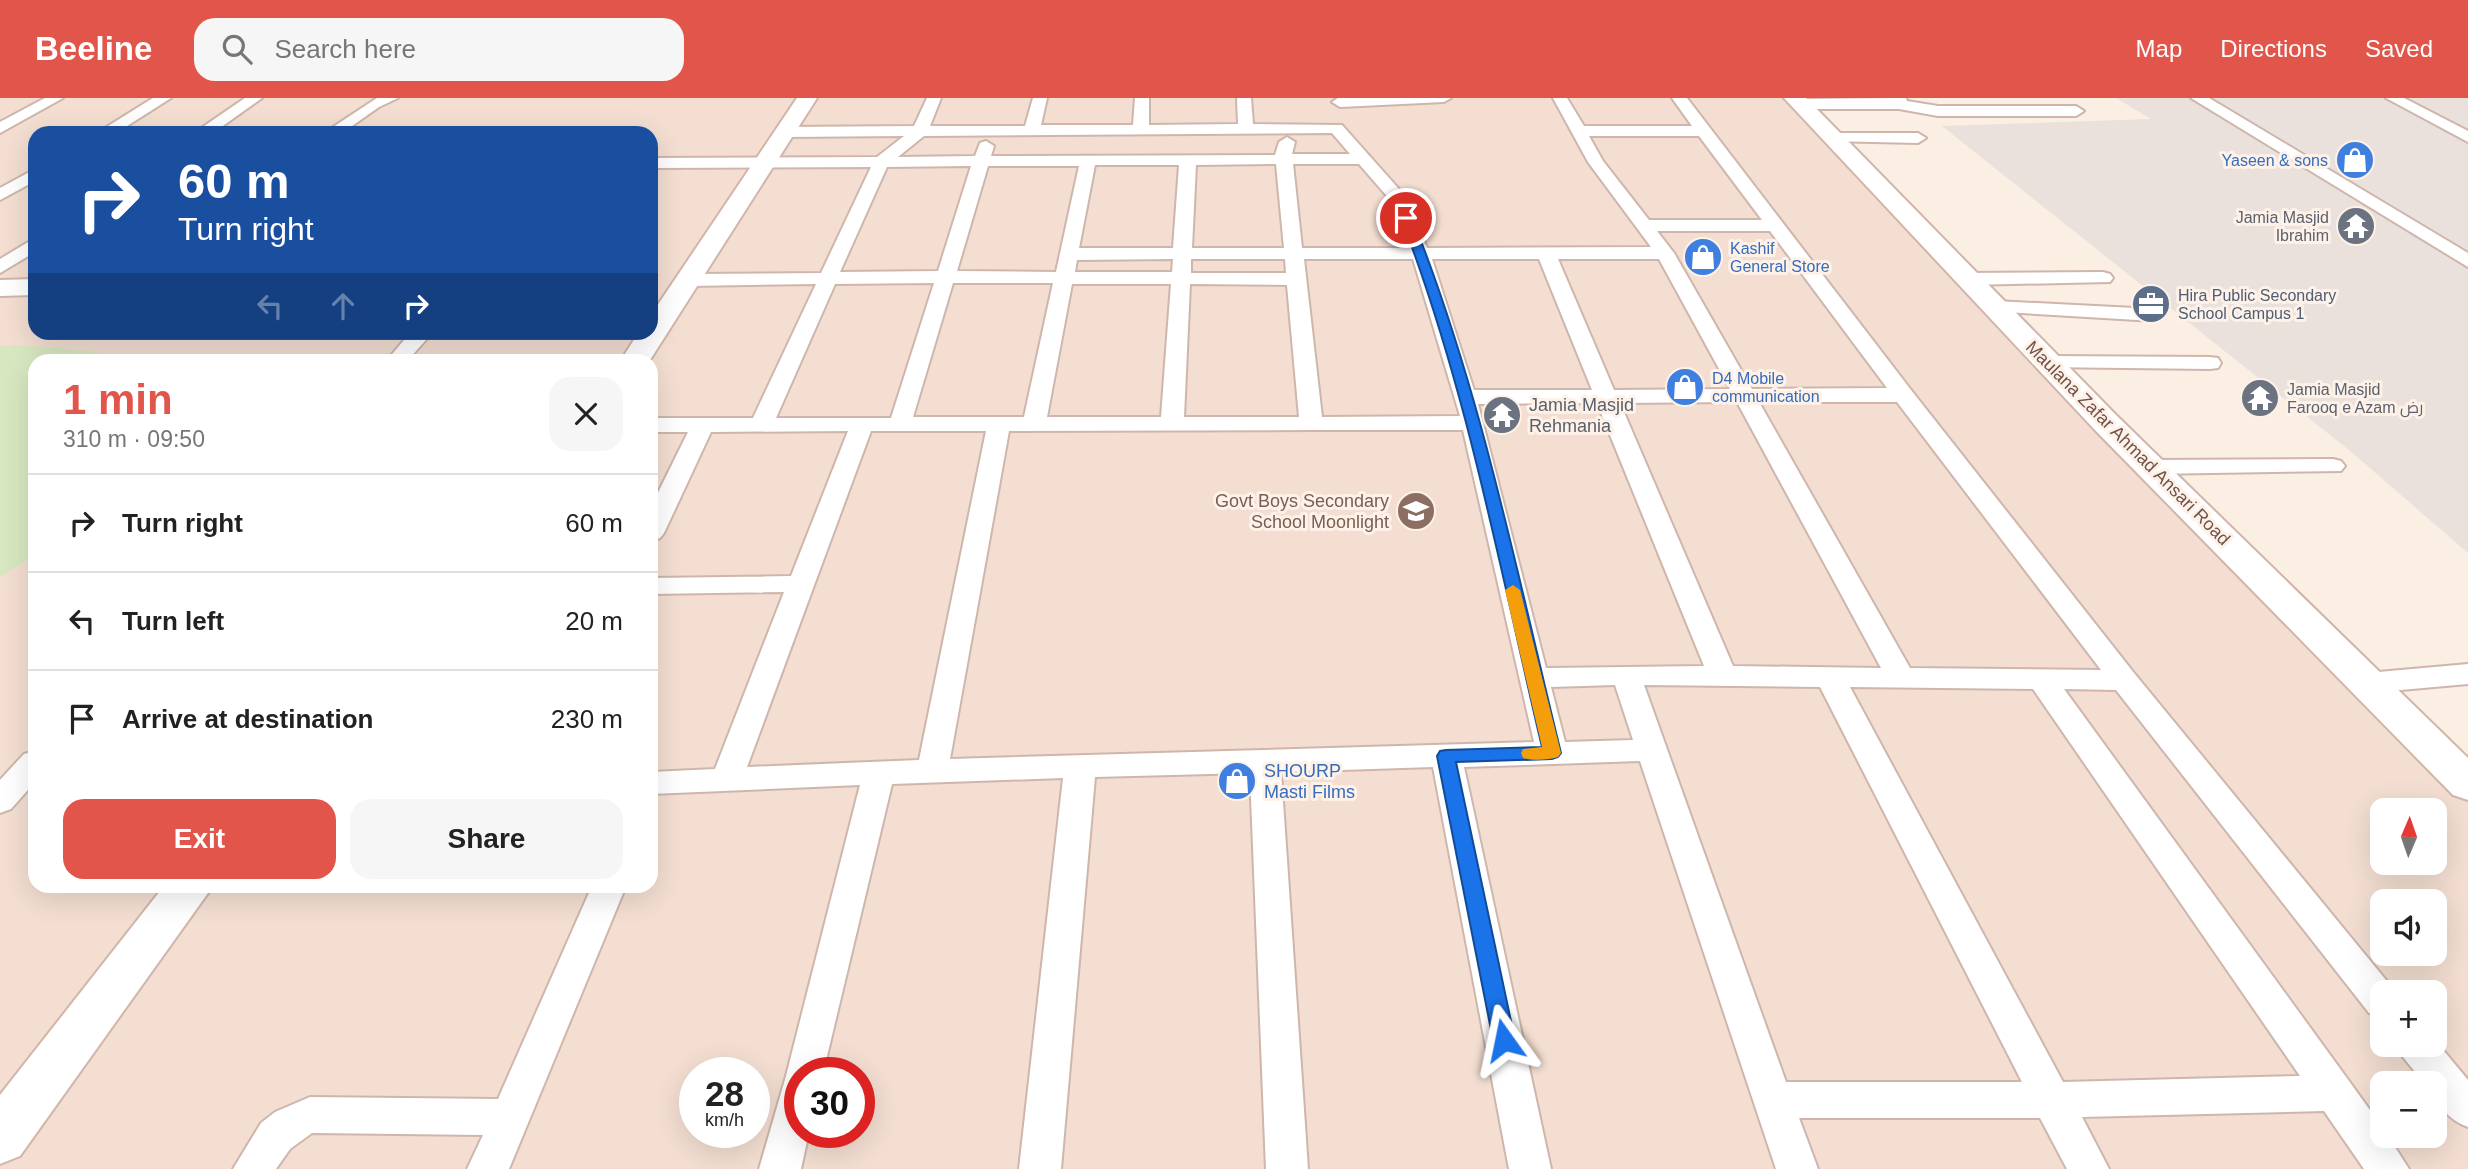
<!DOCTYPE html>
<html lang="en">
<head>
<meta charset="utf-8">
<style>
  :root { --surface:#fff; --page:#f6f6f6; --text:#222; --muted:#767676; --line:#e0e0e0; --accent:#e2554a }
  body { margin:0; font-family:Arial,Cairo,sans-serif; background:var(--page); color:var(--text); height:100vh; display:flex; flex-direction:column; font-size:26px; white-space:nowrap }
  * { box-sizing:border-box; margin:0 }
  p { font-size:23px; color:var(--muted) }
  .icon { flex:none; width:38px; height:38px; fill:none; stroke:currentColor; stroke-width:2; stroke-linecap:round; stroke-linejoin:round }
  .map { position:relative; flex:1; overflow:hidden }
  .panel { position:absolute; left:28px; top:256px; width:630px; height:539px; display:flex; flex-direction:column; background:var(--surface); border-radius:21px; box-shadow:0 7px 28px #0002 }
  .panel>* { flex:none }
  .hud { position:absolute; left:28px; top:28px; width:630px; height:214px; border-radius:21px; box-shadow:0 7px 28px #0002; background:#1a4fa0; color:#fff; overflow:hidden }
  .needle { width:46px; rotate:2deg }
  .tools { position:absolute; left:2370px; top:700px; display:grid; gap:14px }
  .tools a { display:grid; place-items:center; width:77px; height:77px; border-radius:14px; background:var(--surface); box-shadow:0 7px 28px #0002; font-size:35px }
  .speed { position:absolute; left:679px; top:959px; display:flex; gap:14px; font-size:35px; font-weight:700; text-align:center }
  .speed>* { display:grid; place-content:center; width:91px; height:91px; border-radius:50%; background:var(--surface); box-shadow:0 7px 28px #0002; line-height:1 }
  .speed small { font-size:18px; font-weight:400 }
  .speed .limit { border:10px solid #d22; background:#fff; color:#111 }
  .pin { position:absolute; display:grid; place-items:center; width:60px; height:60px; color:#fff; margin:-30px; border:4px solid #fff; border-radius:50%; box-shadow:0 2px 7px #0007 }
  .me { position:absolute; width:77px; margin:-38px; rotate:348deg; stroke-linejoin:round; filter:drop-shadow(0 0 5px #0008) }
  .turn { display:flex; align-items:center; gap:24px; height:147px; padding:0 35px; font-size:32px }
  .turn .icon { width:91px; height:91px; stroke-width:2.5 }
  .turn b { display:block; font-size:49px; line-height:60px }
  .lanes { display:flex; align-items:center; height:66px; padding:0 35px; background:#0003; justify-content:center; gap:35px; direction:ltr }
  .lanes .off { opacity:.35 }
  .round { display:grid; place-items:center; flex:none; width:74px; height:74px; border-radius:21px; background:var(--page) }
  .head { display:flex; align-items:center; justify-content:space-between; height:119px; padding:0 35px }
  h1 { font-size:42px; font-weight:700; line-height:52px; color:var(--accent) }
  .action { display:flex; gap:14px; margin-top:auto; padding:14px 35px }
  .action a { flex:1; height:80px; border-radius:21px; background:var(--accent); color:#fff; font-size:28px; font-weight:700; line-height:80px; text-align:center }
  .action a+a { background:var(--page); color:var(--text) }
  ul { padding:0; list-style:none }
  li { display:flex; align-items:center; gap:21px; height:98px; padding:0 35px; border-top:2px solid var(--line) }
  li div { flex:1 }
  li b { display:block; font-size:26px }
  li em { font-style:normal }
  header { display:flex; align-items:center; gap:42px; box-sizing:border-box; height:98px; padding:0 35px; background:var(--accent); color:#fff }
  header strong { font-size:33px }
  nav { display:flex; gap:38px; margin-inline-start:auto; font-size:24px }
  .search { width:490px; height:63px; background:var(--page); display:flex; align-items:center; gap:18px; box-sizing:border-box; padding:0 24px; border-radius:21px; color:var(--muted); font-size:26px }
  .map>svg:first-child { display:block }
</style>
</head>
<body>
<header>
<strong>Beeline</strong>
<div class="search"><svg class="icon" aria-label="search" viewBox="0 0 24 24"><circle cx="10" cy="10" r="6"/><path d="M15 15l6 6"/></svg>Search here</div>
<nav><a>Map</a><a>Directions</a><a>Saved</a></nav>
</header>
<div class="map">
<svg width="2468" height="1071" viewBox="0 0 2468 1071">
  <rect width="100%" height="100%" fill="#fbeee2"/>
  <path fill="#f3ded1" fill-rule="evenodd" d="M0,0H1794L2468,697V1071H0ZM35,35H651V234H35ZM35,262H651V788H35ZM2382,712H2434V765H2382ZM2382,803H2434V856H2382ZM2382,894H2434V947H2382ZM695,975H754V1034H695ZM800,975H859V1034H800ZM2382,985H2434V1038H2382Z"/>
  <path fill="#eae1dd" d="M2116,0H2468V455L2349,352L1942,28L2151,21Z"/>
  <path fill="#d7e8c1" d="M17,247L91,253L118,262H35V457L0,479V248Z"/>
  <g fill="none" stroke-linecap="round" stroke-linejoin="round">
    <defs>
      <path id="street" d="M45,0H63L0,35V24Z
        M153,0H171L116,35H97Z
        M245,0H262L213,35H194Z
        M377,0H398L379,9L342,35H324Z
        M927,0H941L930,28H1025L1033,0H1047L1041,27H1133L1135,0H1149V27L1238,26L1237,0H1251L1253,26L1342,27L1406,99L1427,150L1651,149L1588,64L1553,0H1567L1584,28H1692L1672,0H1687L1911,292L2134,575L2395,893L2382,894V920L2369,915L2116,592L2064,591L2349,983L2382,1029V1038H2388L2409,1071H2364L2324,1013L2082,1019L2109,1071H2067L2040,1020H1799L1818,1071H1776L1640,663L1464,669L1551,1071H1509L1433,669L1281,674L1308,1071H1266L1250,675L1095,679L1061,1071H1019L1063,680L892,686L823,975H800V1034H809L801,1071H759L786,978L860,687L651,696V674L715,671L784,494L651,496V480L791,478L848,333L711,334L664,435L660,440L651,443V409L688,334H651V320H753L816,186L689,188L679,182L689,176L821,175L871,69L651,70V60L877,59L904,38L786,39L778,34L786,29L914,28ZM1332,35L1350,56H1292L1295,44L1287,39L1279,44L1275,57L991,58L994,48L986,43L980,45L975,58L898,59L924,38ZM1589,38H1699L1762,122H1649L1603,63ZM1276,66L1284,150H1192L1196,67ZM1293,66H1359L1392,104L1409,150H1302ZM1095,67H1179L1173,150H1079ZM971,68L938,173L840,174L887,69ZM988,68H1079L1056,174L957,173ZM1657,133H1770L1887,290L1752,291L1674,155ZM1173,161L1172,174H1075L1077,162ZM1191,161H1285L1286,175H1191ZM1304,161H1413L1460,318L1322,319ZM1432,161H1539L1592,292H1474ZM1558,161H1659L1730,291L1614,292ZM934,185L891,320H776L835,186ZM953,185H1053L1024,319H913ZM1072,186H1171L1161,319H1047ZM1190,186L1287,187L1299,319H1184ZM1737,304L1881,570L1733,568L1620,305ZM1759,304H1897L2101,572L1910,570ZM1597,305L1704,568L1546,570L1478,306ZM1313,332H1463L1534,644L950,661L1009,333ZM871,333H986L919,662L747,669ZM1615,587L1633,642L1565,644L1551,589ZM1644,587L1820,589L2022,984H1786ZM1850,589L2033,591L2300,978L2063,984Z
        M1338,0H1451L1444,4L1340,9L1332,4Z
        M1892,0H1906L1907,3L1938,8H2076L2084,13L2076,18H1938L1899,11H1799L1791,6L1799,1Z
        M2191,0H2209L2468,155V169Z
        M2386,0H2404L2468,33V44Z
        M1832,35H1918L1926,40L1918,45L1826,43L1824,40L1826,37Z
        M35,71V83L0,102V90Z
        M35,140V154L0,175V161Z
        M2103,174L2110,176L2113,180L2110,184L1968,187L1958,181L1968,175Z
        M1995,203L2154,211L2161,213L2164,217L2161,221L2154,223L1988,213L1985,209L1988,205Z
        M411,234H433L408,262H387Z
        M2048,258L2210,259L2218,260L2221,265L2218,270L2210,271L2040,269L2037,264L2040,259Z
        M2333,361L2341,363L2345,368L2341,373L2151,376L2143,374L2139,369L2143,364L2151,362Z
        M2468,566V586L2367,595L2357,592L2352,585L2357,578L2367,575Z
        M35,653V684L11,711L0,715V682L24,656Z
        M592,788H626L509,1071H467L483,1037L312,1035L290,1051L276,1071H233L261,1025L275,1014L310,999L498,1001Z
        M2434,941L2468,982V1029C2449,1022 2434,1006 2434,985H2424L2403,959L2397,947H2434Z"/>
      <path id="secondary" d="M797,0H817L650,262H621L639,234H651V217Z
        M1784,0H1806L2116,317L2468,660V702L2453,697L2094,331Z
        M35,181V197L0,198V182Z
        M164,788H213L20,1058L0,1066V997Z"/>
    </defs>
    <use href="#street" stroke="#ceb6ac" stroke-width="4"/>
    <use href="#secondary" stroke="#d1b5a9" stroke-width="4"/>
    <use href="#street" fill="#fff" fill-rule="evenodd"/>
    <use href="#secondary" fill="#fff" fill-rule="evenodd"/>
  </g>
  <path fill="#1a73e8" stroke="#114b97" stroke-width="2" d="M1406,117L1412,120C1481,292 1517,476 1561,655L1558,659L1552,661L1456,664L1515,942L1511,948L1504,951L1496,948L1493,942L1437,658L1440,653L1446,652L1542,649C1500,472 1467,290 1401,120Z"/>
  <path fill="#f59e0b" d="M1513,487L1520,492L1561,655L1558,659C1548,662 1534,663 1523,660L1521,655L1523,651L1542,649L1505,492Z"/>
  <defs>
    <symbol id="shop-disc" viewBox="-11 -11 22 22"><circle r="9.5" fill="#3f7fe0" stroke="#fef2e8"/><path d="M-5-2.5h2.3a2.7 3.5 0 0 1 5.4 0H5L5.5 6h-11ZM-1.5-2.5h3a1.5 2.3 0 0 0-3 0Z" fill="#fff"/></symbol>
    <symbol id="temple-disc" viewBox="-11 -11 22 22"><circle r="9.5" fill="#6b7280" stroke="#fef2e8"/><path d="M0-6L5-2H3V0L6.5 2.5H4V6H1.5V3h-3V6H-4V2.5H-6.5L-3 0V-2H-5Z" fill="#fff"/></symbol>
    <symbol id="office-disc" viewBox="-11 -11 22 22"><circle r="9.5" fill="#5c6f8a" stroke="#fef2e8"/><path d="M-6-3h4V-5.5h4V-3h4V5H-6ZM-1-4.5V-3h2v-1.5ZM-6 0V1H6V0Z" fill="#fff"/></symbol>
    <symbol id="school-disc" viewBox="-11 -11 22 22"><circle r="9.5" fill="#8d6e63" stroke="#fef2e8"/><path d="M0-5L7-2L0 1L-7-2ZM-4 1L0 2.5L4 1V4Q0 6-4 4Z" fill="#fff"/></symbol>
  </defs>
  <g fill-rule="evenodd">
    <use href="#shop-disc" x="2333" y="40" width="44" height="44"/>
    <use href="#temple-disc" x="2334" y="106" width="44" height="44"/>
    <use href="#shop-disc" x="1681" y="137" width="44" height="44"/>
    <use href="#office-disc" x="2129" y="184" width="44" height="44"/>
    <use href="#shop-disc" x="1663" y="267" width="44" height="44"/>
    <use href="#temple-disc" x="2238" y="278" width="44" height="44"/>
    <use href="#temple-disc" x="1480" y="295" width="44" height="44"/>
    <use href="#school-disc" x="1394" y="391" width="44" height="44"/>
    <use href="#shop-disc" x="1215" y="661" width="44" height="44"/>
  </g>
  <g text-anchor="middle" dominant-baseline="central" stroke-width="6" stroke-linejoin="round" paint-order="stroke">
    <g font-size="16" fill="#366cbe" stroke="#fef2e8" text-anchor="start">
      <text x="2328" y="62" text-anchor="end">Yaseen &amp; sons</text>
      <text x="1730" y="150">Kashif<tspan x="1730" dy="18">General Store</tspan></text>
      <text x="1712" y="280">D4 Mobile<tspan x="1712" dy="18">communication</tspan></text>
    </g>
    <g font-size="16" fill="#5b616d" stroke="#fef2e8" text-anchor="end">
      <text x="2329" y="119">Jamia Masjid<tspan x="2329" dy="18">Ibrahim</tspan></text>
      <text x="2287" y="291" text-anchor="start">Jamia Masjid<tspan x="2287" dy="18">Farooq e Azam رض</tspan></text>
    </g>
    <g font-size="16" fill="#4e5e75" stroke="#fef2e8" text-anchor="start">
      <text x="2178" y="197">Hira Public Secondary<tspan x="2178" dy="18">School Campus 1</tspan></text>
    </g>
    <g font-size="18" fill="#5b616d" stroke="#fef2e8" text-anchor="start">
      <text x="1529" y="307">Jamia Masjid<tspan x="1529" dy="21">Rehmania</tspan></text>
    </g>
    <g font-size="18" fill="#725249" stroke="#fef2e8">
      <text transform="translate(2128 345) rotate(45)">Maulana Zafar Ahmad Ansari Road</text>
    </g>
    <g font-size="18" fill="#785e54" stroke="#fef2e8" text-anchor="end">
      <text x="1389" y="403">Govt Boys Secondary<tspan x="1389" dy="21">School Moonlight</tspan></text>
    </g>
    <g font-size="18" fill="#366cbe" stroke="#fef2e8" text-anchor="start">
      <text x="1264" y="673">SHOURP<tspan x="1264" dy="21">Masti Films</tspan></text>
    </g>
  </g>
</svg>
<div class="tools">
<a><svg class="needle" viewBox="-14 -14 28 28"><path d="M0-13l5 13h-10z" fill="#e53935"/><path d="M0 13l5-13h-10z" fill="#767676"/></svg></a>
<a><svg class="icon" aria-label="sound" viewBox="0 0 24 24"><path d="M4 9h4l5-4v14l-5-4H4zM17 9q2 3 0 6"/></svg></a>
<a>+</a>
<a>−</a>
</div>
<div class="speed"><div>28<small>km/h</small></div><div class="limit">30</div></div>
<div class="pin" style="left:1406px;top:120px;background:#d93025"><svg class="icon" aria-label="arrive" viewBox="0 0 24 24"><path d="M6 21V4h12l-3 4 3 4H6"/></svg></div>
<svg class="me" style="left:1504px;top:942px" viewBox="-20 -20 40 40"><path d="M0-17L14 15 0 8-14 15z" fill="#1a73e8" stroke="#fff" stroke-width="4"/></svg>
<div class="hud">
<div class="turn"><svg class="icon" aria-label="right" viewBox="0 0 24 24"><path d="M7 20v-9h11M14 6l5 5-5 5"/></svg><div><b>60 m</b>Turn right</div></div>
<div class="lanes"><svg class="icon off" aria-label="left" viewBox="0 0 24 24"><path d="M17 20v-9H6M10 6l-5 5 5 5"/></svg><svg class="icon off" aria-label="ahead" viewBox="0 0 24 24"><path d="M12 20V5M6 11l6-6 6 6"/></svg><svg class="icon" aria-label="right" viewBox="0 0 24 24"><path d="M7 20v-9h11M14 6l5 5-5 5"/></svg></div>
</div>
<section class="panel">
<div class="head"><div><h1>1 min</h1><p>310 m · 09:50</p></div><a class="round"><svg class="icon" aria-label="close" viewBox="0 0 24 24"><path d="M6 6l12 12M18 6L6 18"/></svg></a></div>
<ul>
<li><svg class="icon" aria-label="right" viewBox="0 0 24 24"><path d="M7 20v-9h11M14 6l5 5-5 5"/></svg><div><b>Turn right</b></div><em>60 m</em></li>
<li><svg class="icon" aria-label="left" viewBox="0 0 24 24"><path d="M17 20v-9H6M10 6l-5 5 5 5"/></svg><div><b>Turn left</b></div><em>20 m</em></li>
<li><svg class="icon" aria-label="arrive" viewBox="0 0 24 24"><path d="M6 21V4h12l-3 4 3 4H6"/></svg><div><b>Arrive at destination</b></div><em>230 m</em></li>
</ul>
<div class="action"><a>Exit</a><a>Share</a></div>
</section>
</div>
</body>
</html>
